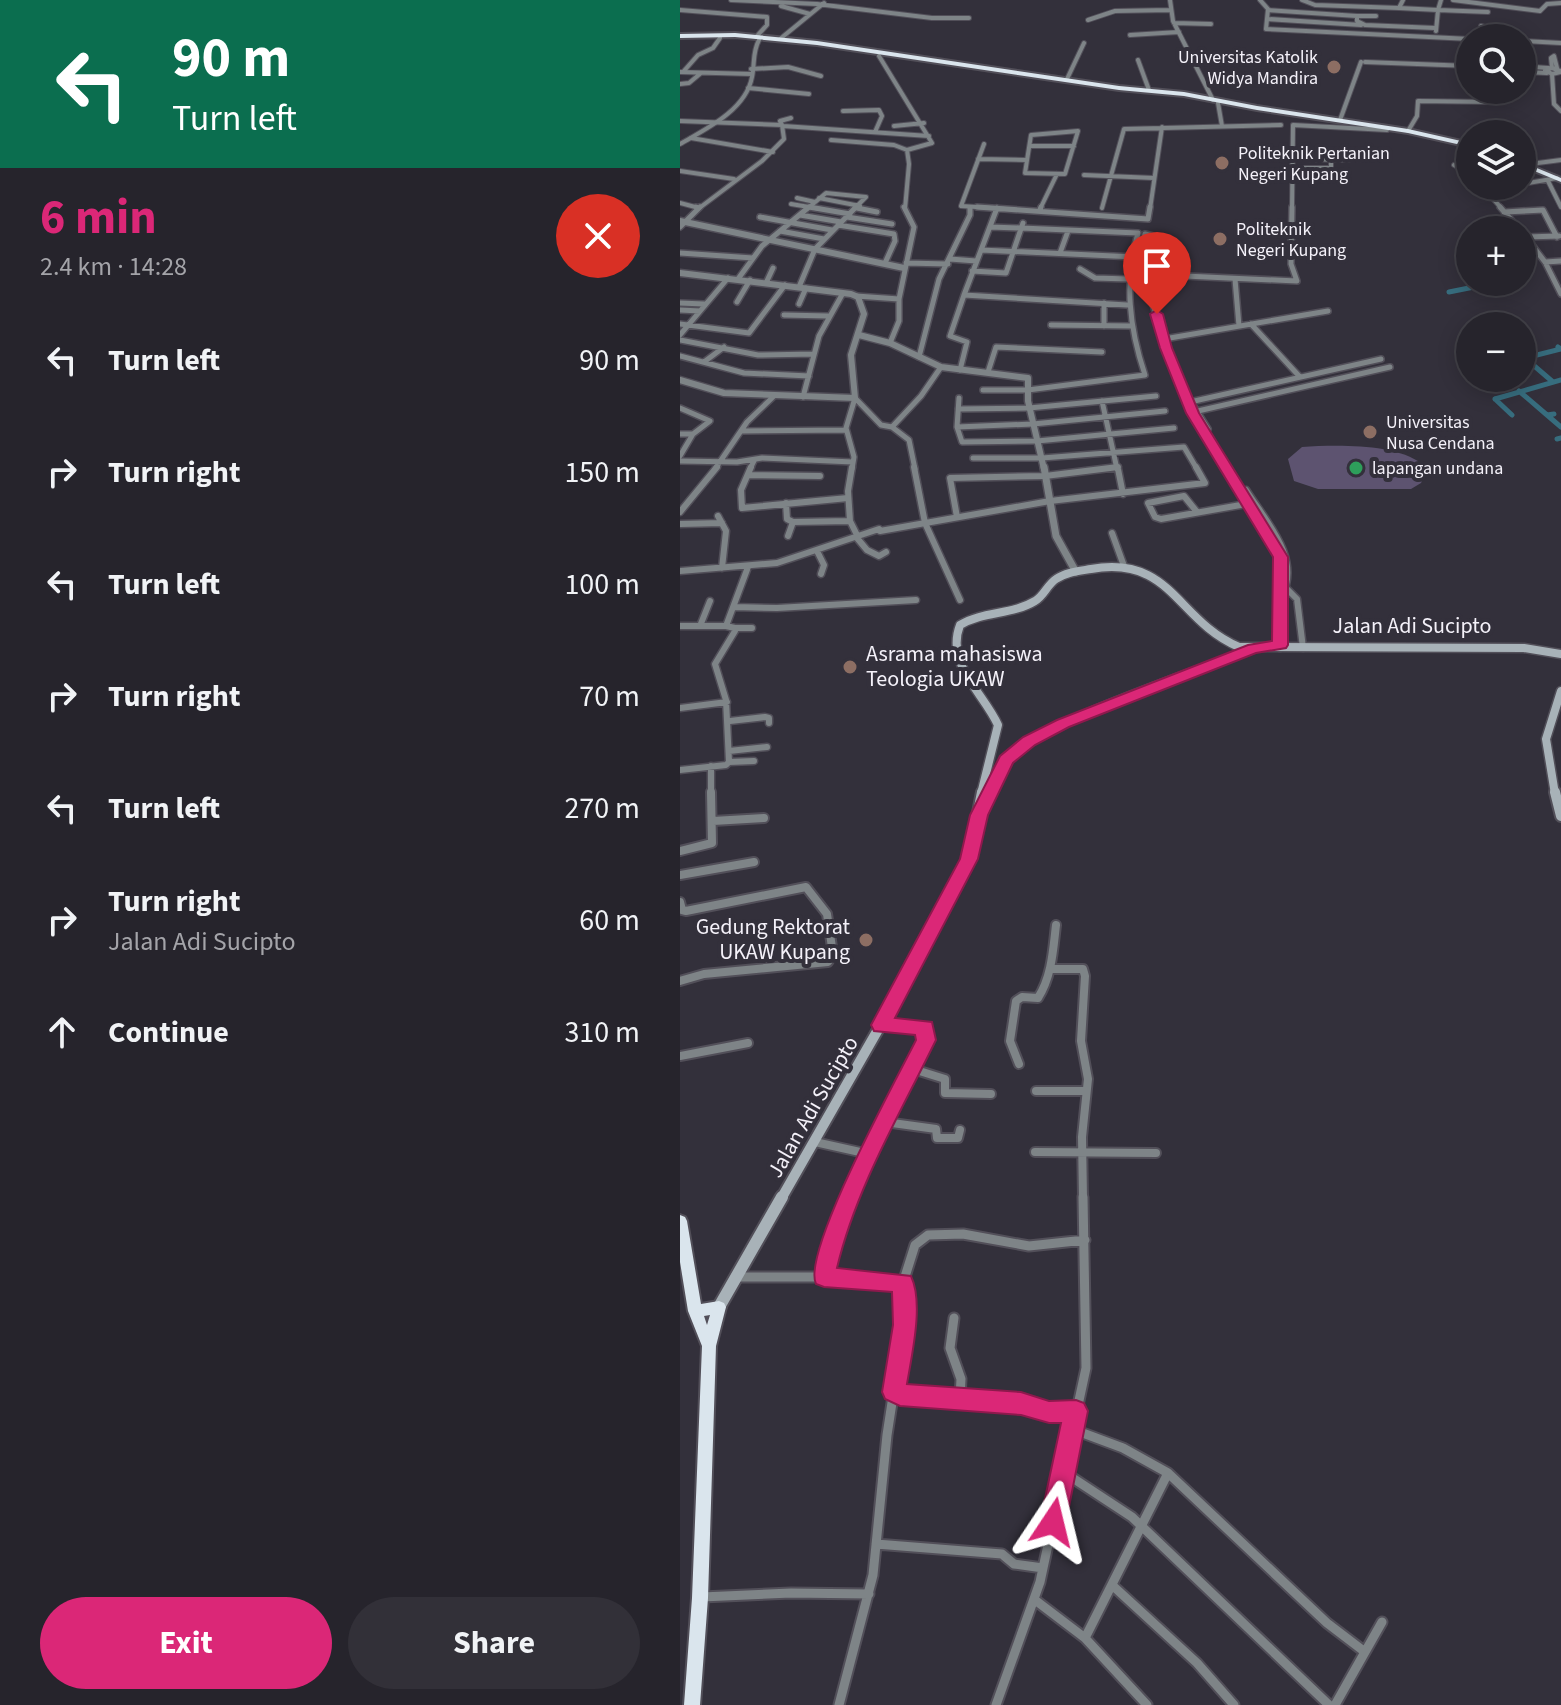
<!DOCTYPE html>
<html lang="en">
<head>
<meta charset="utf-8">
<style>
  :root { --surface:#26242c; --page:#323038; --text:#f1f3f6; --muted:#a4a4a9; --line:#424148; --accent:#db2777 }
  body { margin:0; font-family:"Source Sans 3",sans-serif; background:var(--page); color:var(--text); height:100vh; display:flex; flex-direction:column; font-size:30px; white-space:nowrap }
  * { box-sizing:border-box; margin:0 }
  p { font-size:26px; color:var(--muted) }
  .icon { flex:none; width:44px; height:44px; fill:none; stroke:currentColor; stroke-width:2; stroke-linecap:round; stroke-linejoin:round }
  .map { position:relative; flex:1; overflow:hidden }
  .side { display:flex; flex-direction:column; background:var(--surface); width:680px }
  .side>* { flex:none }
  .banner { background:#0b6e4f; color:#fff; overflow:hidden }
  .buttons { position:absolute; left:776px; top:24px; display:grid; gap:16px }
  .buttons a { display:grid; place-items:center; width:80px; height:80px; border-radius:50%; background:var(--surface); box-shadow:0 4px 20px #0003,0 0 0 2px var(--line); font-size:40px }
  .pin { position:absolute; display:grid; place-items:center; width:68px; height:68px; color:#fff; margin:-82px -34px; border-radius:50% 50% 50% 0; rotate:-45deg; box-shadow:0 0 8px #0007 }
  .pin .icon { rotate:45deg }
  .me { position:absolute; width:88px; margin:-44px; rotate:10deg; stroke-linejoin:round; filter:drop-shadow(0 0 6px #0008) }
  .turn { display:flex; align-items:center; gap:28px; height:168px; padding:0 40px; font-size:36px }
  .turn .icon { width:104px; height:104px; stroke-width:2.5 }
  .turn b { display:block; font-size:56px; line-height:68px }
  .round { display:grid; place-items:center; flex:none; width:84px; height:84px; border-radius:42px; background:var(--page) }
  .summary { display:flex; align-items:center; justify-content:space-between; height:136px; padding:0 40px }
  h1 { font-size:48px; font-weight:700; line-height:60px; color:var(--accent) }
  .primary-button { display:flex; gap:16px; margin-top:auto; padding:16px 40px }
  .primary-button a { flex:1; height:92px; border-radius:48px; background:var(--accent); color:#fff; font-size:32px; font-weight:700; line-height:92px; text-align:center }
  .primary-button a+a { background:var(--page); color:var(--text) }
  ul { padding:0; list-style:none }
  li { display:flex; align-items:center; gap:24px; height:112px; padding:0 40px }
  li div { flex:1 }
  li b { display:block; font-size:30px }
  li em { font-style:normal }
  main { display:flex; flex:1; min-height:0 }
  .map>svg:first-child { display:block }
</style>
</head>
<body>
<main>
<section class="side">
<div class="banner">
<div class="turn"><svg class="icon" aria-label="left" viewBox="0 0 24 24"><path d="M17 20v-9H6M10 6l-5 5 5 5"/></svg><div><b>90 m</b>Turn left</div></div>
</div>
<div class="summary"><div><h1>6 min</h1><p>2.4 km · 14:28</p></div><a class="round" style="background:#d93025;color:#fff"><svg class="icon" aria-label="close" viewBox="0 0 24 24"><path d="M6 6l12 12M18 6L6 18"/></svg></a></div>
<ul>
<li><svg class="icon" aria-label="left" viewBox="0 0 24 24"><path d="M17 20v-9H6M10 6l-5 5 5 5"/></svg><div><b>Turn left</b></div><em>90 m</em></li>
<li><svg class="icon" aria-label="right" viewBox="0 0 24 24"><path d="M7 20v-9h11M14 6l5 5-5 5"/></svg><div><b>Turn right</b></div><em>150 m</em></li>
<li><svg class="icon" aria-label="left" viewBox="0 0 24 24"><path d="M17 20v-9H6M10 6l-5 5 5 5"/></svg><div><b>Turn left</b></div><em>100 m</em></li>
<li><svg class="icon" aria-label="right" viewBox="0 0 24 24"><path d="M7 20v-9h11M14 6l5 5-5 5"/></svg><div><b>Turn right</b></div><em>70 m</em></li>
<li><svg class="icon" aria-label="left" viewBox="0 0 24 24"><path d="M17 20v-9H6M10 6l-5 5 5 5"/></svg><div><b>Turn left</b></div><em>270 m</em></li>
<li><svg class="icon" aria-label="right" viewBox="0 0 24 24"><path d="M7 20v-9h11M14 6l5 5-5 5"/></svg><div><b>Turn right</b><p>Jalan Adi Sucipto</p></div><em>60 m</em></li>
<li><svg class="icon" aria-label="ahead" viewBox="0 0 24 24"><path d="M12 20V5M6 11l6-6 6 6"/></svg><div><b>Continue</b></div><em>310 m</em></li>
</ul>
<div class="primary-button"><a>Exit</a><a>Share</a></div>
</section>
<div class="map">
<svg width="881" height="1705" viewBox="0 0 881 1705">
  <rect width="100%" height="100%" fill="#33303b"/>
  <path fill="#5d5370" d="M622,447C655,445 715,443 742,464L745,475L741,483L731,489H638L614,481L608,459Z"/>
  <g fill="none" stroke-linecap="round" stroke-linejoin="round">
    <path stroke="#376d7e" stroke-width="5" d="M769,292L794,287L791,284L799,282
      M873,382L845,358L881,349L878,347
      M839,391L867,415L874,414
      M815,399L881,380
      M815,399L832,415
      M867,415L881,427
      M877,439L881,438"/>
    <defs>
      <path id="minor-far4" d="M51,0L137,4L252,18H289
        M490,0L493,21L533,100
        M580,0L588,9L586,29L790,39
        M622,0L635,5L719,8
        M723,0L719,8L758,10L756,31
        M761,0L758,10L808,12
        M773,0L860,11L867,4L881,3
        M101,6L130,14
        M0,10L87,17V25L76,37
        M588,10L677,16V21L685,25L755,28
        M677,16H696
        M588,19L681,25
        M408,20L435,11L491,10
        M494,23L531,24
        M801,26L812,29L813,38
        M450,35L499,32
        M100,39L144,3
        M842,41L881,43
        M199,56L252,143L227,150L229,164L225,209
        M458,60L469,90
        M685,62L790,66
        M842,66L868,68
        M872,68L871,58L874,56L877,68
        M71,69L108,67L141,76
        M881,71L872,68L865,70L872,74L881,72
        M0,72L72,74
        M3,72L18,55L33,48L40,38
        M842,72L867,73
        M872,74L874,104L881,111
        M387,79L404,43
        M0,84L9,83L21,73
        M68,88L129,94
        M538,103L542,126
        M163,111L199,110L202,116L195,132
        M660,120L681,62
        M0,121L102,125L104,139L82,161L18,209
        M102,125L100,121L111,118
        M103,126L249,136
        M214,126L244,123
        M398,131L385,174L345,173L351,135Z
        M728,131L737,116L738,101L813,102
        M11,138L93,152
        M151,140L214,145L227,150
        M842,141L845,138
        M304,144L281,206L326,209
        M350,146H394
        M298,159L347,160
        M613,159L679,160
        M850,164L881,160
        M774,165L790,174
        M614,168H651V159
        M0,171L54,179
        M404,175L474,178
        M868,181L881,207
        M842,184L877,178
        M802,186L822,209
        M117,198L135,202
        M139,198L180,206
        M0,203L19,208
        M111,204L141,209
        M177,208L183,209
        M422,208L444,129L601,125
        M127,209L146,193L186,197L174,209
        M360,209L377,174
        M470,209L482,127
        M612,209L613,125L707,130"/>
      <path id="minor-far3" d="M16,207L19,208
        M129,207L170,214
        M297,207L468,219L470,207
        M820,207L840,230
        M177,208L197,212
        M317,208L284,295L447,305
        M360,210L361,207
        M824,212L863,210L877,237
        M120,215L161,222
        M80,217L152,230
        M167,217L212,224
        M158,225L214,234L215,241L205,263
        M0,227L20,207
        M310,227L340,228
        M100,231L144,239
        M842,232L865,262L881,294
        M473,236L465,234L458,268C473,295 477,323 487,351C503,393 524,431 548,469
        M846,237L879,236
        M301,250L455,257
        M0,253L73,258
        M380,253L388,231
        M270,259L296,261
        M865,262L881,261
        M226,263L268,264
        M400,269L415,278L448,279
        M292,271L326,273L343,223
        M461,274L617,281L611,264L612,207
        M58,279L82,246L129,207
        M555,279L559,326
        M86,283L93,268
        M119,287L135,249L176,207
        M176,296L219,299L234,227L224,207
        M57,302L70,280
        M0,303L24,304
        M424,303V326
        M119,304L126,288
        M0,310L20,311
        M104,315L148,316
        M0,324L69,333L105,285
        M571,324L620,377
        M371,325L452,326
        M0,335L48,278
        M484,339L648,311
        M0,340L78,355L134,354
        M210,343L219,321V299
        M0,356L64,373L129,376
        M239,357L259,279L290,215V208
        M24,362L44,347
        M280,370L287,342L270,336L284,295
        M308,372L316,347L422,352
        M303,390H348L465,375C449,327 444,282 458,233L341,228
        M123,397L139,336L163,293
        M175,398L201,425L212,427L241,396L261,367
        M279,398L277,427L282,442L357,441L494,428
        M509,399L528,429
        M422,401L437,469
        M510,402L701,359
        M0,408L30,421L13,434L0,456
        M278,409L349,408L476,396
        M518,411L710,367
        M212,427L229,440L235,469
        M277,427L353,424L485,411
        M62,431L166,430
        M0,434H13
        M293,458H362L504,447L517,469
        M0,461L57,462L82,458L173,462
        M35,469L67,422L94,396
        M70,469L74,461
        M172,469L174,457L166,428L175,398"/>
      <path id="minor-far2" d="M71,467L61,490L62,508L168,498
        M234,467L245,523L280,600
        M546,467L601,557L600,648
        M438,469L443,494
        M69,475L140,476
        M566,490C586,522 621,557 602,596
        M106,503L107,519L113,522
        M0,512L37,467
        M517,512L504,496L468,503L475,517L481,519L572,503
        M38,516L46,531L42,568
        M277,517L270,478L365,476L438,467
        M170,521L168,491L172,467
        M0,524L42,523
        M200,531L370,501L525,483L516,467
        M432,533L444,566
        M108,536L113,522L170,521L178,537
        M177,538L187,550L199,556L206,552
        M137,551L144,565L141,574
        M0,571L97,563L199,529
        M607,589L617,599L623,648
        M54,607L97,608L236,600
        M0,626H46L68,567
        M20,626L30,601
        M55,628H72
        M0,708L47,702
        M50,721L85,717L89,718V723
        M49,751L87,747
        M49,762L74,761
        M31,766V794
        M0,770L46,765L49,762L46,700L35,664L55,631V628L46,626"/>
      <path id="minor-far1" d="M33,821L84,818
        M0,851L32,843L31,792
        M0,875L74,862
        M0,902L2,910L6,911L126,887L147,914L153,954L148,962L24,974L0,981
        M370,969H403L405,976L401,1041L408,1079L402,1137L403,1199
        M0,1056L68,1043
        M339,1064L330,1041L336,1001L342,997L358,998C372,976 373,950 376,925
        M233,1069L265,1079V1093L311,1094
        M356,1091H406
        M205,1122L256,1129L257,1138H278L280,1130
        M135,1142L189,1154
        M355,1152L476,1153
        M170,1199L246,1040L245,1027L201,1025"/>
      <path id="minor" d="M55,1277H144L223,1283L224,1325L207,1435L193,1575L159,1705
        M144,1277L171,1197
        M223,1283L235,1245L248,1235L283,1234L349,1246L405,1240
        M274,1318L270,1348L281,1379L280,1398
        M214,1392L341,1404L369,1412L396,1411
        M392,1429L443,1448L488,1473L405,1638
        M382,1471L452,1517L649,1705
        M488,1473L647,1623L685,1652
        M196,1544L322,1554L334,1564L363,1568
        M432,1585L517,1663L554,1705
        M22,1597L111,1593L189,1594
        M355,1600L405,1638L467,1705
        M316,1705L360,1582L406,1368L403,1197
        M655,1705L702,1622"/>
      <path id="tertiary-far3" d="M0,144C26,129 66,110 72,77C75,63 72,53 79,40"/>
      <path id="tertiary-far2" d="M0,221L224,268
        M0,273L171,294L178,297L184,314L171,355L175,398L44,393L0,380
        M179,335L210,343L261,367L348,378V401L364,469"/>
      <path id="tertiary-far1" d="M364,467L376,536L396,572
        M309,794C315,783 319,770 326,760C353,725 523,669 573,649"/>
      <path id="tertiary" d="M299,815L310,792"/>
      <path id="secondary-far2" d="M301,794L318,725C303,692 265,664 280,625C303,611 332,615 355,601C364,596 367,585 376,579C386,572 399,571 411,569C492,555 496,620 559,647L844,648L881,654
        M875,794L866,739L881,691"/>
      <path id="secondary-far1" d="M875,792L881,816
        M101,1199L219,993L289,859L302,792"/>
      <path id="secondary" d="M39,1307L102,1197"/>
      <path id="trunk" d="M55,33L137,41L439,86L504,92L577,106L728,129L790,143V147L728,133L577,110L504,96L439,90L137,45L55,37L0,38V34Z
        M842,162L881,178V182L842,166Z
        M0,1215L5,1217L7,1221L21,1304L39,1301L44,1303L46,1307L36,1346L28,1598L20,1705H4L12,1598L22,1346L8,1311L0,1262ZM30,1315L27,1325L24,1316Z"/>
    </defs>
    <use href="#minor-far4" stroke="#524f59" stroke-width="6"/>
    <use href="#minor-far3" stroke="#524f59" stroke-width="8"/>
    <use href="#minor-far2" stroke="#524f59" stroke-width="9"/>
    <use href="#minor-far1" stroke="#524f59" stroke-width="12"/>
    <use href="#minor" stroke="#524f59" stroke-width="13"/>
    <use href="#tertiary-far3" stroke="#524f59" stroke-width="6"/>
    <use href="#tertiary-far2" stroke="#524f59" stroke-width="9"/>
    <use href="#tertiary-far1" stroke="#524f59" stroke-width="10"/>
    <use href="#tertiary" stroke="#524f59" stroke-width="13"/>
    <use href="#secondary-far2" stroke="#524f59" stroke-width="11"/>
    <use href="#secondary-far1" stroke="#524f59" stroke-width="14"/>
    <use href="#secondary" stroke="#524f59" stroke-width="16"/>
    <use href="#trunk" stroke="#524f59" stroke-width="4"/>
    <use href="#minor-far4" stroke="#7e8487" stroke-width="4"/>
    <use href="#minor-far3" stroke="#7e8487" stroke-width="5"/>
    <use href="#minor-far2" stroke="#7e8487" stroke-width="6"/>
    <use href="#minor-far1" stroke="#7e8487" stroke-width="8"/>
    <use href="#minor" stroke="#7e8487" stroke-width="9"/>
    <use href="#tertiary-far3" stroke="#7e8487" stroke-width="4"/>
    <use href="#tertiary-far2" stroke="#7e8487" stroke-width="6"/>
    <use href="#tertiary-far1" stroke="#7e8487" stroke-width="7"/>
    <use href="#tertiary" stroke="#7e8487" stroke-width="9"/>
    <use href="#secondary-far2" stroke="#a8b2b8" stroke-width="8"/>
    <use href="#secondary-far1" stroke="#a8b2b8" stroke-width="10"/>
    <use href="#secondary" stroke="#a8b2b8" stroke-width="12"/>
    <use href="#trunk" fill="#dae5ed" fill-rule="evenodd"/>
  </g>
  <path fill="#db2777" stroke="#8e194d" stroke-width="2" d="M477,310L483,314L492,348L519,413L608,557V645L606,648L576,653L389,727L355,745L333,763L308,815L298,859L215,1018L252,1022L256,1040C220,1114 176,1188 157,1268L231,1276C244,1303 232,1354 227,1384L341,1392L369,1401L396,1400L404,1403L408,1411L386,1522L382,1531L373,1534L364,1531L360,1522L381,1423H369L341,1415L220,1406L205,1399L202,1392L213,1325L212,1292L144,1287L136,1284C121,1253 217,1078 236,1040L235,1035L194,1031L191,1025L280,859L290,815L320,756L343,737L377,720L568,645L592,641L593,557L506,413L480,348L470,314Z"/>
  <g fill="#8d6e63" stroke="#33303b" stroke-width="3">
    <circle cx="654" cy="67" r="8"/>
    <circle cx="542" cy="163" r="8"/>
    <circle cx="540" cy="239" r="8"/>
    <circle cx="690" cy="432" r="8"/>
    <circle cx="170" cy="667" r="8"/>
    <circle cx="186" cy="940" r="8"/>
  </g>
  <circle fill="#2e9e5b" stroke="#33303b" stroke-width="3" cx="676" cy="468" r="8"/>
  <g text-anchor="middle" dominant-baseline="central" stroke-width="8" stroke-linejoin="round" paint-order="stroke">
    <g font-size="18" fill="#f4f1f9" stroke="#33303b" text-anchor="start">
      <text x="638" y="57" text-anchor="end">Universitas Katolik<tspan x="638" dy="21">Widya Mandira</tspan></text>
      <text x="558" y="153">Politeknik Pertanian<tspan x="558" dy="21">Negeri Kupang</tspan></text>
      <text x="556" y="229">Politeknik<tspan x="556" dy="21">Negeri Kupang</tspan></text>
      <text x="706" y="422">Universitas<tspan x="706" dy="21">Nusa Cendana</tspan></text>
      <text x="692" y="468">lapangan undana</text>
    </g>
    <g font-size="22" fill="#f4f1f9" stroke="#33303b">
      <text x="732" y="626">Jalan Adi Sucipto</text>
      <text transform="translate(133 1107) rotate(-60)">Jalan Adi Sucipto</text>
    </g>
    <g font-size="22" fill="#f4f1f9" stroke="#33303b" text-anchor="start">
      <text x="186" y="654">Asrama mahasiswa<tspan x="186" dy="25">Teologia UKAW</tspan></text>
      <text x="170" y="927" text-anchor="end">Gedung Rektorat<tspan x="170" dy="25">UKAW Kupang</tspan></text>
    </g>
  </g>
</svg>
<div class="buttons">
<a><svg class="icon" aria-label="search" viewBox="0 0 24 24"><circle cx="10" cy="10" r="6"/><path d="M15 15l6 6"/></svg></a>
<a><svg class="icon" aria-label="layers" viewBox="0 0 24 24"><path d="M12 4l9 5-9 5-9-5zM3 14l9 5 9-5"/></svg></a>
<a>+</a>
<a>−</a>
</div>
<div class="pin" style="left:477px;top:314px;background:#d93025"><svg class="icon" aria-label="arrive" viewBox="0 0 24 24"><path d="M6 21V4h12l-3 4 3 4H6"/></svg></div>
<svg class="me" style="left:373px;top:1522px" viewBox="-20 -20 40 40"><path d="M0-17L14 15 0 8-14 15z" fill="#db2777" stroke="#fff" stroke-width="4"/></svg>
</div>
</main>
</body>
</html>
